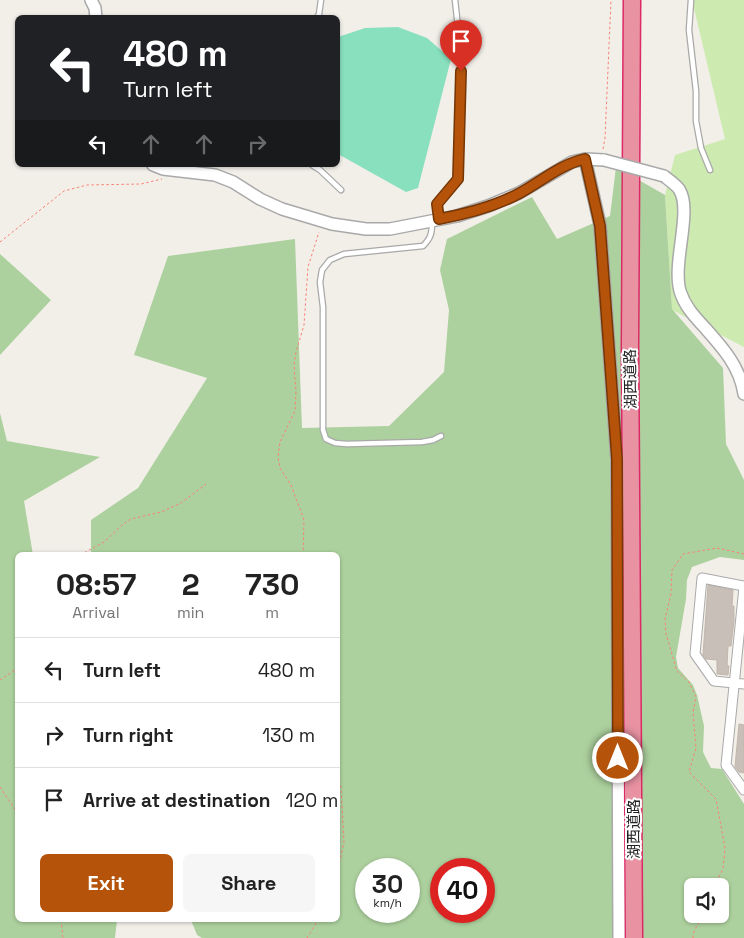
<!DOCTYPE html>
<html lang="en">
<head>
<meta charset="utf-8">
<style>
  :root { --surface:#fff; --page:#f6f6f6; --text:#222; --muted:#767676; --line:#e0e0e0; --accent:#b45309 }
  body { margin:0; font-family:"Space Grotesk","Noto Sans JP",sans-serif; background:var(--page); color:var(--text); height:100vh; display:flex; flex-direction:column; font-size:19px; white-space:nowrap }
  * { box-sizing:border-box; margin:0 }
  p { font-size:16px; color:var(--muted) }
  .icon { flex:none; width:28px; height:28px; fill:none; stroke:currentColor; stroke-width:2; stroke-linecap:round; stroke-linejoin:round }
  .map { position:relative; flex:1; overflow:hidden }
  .panel { position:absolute; left:15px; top:552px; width:325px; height:370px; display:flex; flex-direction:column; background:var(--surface); border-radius:8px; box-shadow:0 1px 4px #0004 }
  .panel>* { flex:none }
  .hud { position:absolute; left:15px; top:15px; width:325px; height:152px; border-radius:8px; box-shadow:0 1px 4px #0004; background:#202124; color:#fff; overflow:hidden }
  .buttons { position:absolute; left:684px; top:878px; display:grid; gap:10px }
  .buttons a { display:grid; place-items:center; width:45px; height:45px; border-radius:8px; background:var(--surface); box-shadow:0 1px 4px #0004; font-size:25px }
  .speed { position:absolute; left:355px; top:858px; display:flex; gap:10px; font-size:25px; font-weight:700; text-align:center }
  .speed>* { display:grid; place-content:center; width:65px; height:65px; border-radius:50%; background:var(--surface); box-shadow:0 1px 4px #0004; line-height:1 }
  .speed small { font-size:12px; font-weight:400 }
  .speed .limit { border:8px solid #d22; background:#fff; color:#111 }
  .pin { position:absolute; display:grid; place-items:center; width:42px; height:42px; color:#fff; margin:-51px -21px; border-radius:50% 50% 50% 0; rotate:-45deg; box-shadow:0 0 5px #0007 }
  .pin .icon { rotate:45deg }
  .me { position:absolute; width:55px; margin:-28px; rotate:0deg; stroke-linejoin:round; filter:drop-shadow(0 0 4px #0008) }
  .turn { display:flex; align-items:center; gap:18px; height:105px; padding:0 25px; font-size:22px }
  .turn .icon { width:65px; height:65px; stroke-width:2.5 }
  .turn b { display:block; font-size:35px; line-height:42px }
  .lanes { display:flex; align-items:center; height:48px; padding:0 25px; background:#0003; justify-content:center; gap:25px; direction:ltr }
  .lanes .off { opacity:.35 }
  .eta { display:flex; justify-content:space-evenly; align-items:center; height:85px; text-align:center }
  .eta b { font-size:30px; font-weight:600; line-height:35px }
  .cta { display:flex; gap:10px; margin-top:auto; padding:10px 25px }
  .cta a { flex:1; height:58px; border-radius:8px; background:var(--accent); color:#fff; font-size:20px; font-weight:600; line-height:58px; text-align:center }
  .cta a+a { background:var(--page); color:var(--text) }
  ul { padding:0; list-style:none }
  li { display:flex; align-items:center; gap:15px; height:65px; padding:0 25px; border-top:1px solid var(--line) }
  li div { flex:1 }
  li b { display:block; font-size:19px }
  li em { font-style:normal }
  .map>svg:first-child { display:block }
</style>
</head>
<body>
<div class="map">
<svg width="744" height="938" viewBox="0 0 744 938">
  <rect width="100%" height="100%" fill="#f2efe9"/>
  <path fill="#cdebb0" d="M692,0H744V347L672,310L665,195L675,155L725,139Z"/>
  <path fill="#add19e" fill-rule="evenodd" d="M616,167L665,195L672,309L723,368L726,444L744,480V560L720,557L692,567L687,580L686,599L676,657L678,668L693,685L697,695L704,726L703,752L711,768L722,769L744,804V938H202L197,935L191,920H338V555H91V520L138,488L207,378L134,355L168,256L295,239L302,428L389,426L444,372L449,310L440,270L447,239L532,197L557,239L610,216ZM366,869H409V911H366ZM441,869H484V911H441ZM692,886H720V914H692Z
    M0,254L51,300L0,355Z
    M0,413L7,441L100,457L24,501L33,555H18V920H117L115,938H0Z"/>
  <path fill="#88e0be" d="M398,27L427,38L451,59L418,188L406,192L338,154V37L365,28Z"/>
  <path fill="#c7bfb8" stroke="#c4b6ab" d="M708,585L733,590L732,606H734V621L731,646H728L727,666H729L728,675L717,674V660L706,659L703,655Z
    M739,724L744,725V773L739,772L735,767Z"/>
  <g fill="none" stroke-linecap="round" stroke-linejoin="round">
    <defs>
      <path id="service" d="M691,0L689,30L696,91V121L701,148L710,170
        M317,18L319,14L321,0
        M312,165L320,170L341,190
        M439,219L437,204L457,179L461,54L455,0
        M432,222C432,233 431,238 423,246L344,254L330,260L322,270L320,282L323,307V430L326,439L335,443L347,444L422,442L433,440L441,436"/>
      <path id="minor" d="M744,586L702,578L695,654L714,681L744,684
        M744,587L726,765L744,790"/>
      <path id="tertiary" d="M91,0L95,8L96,18
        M585,159L600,225L617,459L619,938
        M153,165L163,169L215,175L233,182L260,199L282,209L332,224L366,229H390L457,216L488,206L519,193L572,162L585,159L604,160
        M664,176C669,180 675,184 679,189C693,210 672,262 680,291C685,307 695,317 706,329C723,348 740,367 744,394"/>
      <path id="motorway" d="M632,0L630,346L634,938"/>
    </defs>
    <use href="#service" stroke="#a9a9a9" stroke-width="7"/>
    <use href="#minor" stroke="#a9a9a9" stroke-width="11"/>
    <use href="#tertiary" stroke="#a9a9a9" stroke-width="14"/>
    <use href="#motorway" stroke="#dc2a67" stroke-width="19"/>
    <path stroke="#fa8072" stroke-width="1" stroke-dasharray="2.5 2.5" stroke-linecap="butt" d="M603,149L605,138L611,0
      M0,242L64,191L87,185L141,184L162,179
      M80,555L104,542L122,525L131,519L161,512L181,503L206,484
      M303,555L304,520L291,485L280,468L278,457L280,442L295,411L296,392L294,365L296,352L304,325L308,267L319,232
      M0,680L18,668
      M338,776L341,788L344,842L338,869
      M0,787L18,814
      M714,886L723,869L725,848L716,799L689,772L696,748L693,712L696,697L689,682L677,671L666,634L665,619L671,594L672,570L683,554L717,548L744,554
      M61,920L63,938
      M307,938L318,920
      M693,938L694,931L704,914"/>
    <use href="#service" stroke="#fff" stroke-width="4.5"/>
    <use href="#minor" stroke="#fff" stroke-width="9"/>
    <use href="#tertiary" stroke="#fff" stroke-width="11"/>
    <use href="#motorway" stroke="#e892a2" stroke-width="16"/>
    <defs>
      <path id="tertiary-bridge" d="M604,160L664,176"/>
    </defs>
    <use href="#tertiary-bridge" stroke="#a9a9a9" stroke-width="14" stroke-linecap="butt"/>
    <use href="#tertiary-bridge" stroke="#fff" stroke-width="11"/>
  </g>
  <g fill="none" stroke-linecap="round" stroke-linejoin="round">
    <defs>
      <path id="route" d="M461,71L458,179L437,204L439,219C466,214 496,206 520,193C542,181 561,164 585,159L600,226L617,459L618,758"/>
    </defs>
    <use href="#route" stroke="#753606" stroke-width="12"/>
    <use href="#route" stroke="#b45309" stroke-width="9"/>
  </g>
  <g text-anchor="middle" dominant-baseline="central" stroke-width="4" stroke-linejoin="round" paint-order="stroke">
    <g font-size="15" fill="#222" stroke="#fff">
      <text transform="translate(630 379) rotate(-91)">湖西道路</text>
      <text transform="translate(633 829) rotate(-90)">湖西道路</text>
    </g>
  </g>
</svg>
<div class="buttons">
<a><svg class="icon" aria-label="sound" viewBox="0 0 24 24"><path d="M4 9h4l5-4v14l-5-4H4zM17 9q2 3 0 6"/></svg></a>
</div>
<div class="speed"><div>30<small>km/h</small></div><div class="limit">40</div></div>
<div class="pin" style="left:461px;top:71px;background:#d93025"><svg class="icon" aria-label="arrive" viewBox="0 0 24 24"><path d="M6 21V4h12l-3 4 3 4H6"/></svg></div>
<svg class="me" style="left:618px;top:758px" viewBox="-20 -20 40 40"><circle r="17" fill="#b45309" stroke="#fff" stroke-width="3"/><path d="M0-11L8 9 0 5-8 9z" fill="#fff"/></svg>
<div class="hud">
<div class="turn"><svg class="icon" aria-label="left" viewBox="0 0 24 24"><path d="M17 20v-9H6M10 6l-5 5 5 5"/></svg><div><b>480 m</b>Turn left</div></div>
<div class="lanes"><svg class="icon" aria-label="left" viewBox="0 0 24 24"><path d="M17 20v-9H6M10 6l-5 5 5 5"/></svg><svg class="icon off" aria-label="ahead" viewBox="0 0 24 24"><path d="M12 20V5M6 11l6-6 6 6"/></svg><svg class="icon off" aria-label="ahead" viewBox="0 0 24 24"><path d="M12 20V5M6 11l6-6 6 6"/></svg><svg class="icon off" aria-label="right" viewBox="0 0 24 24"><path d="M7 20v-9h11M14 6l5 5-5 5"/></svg></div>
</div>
<section class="panel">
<div class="eta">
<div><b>08:57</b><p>Arrival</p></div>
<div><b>2</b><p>min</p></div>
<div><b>730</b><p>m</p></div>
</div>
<ul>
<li><svg class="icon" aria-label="left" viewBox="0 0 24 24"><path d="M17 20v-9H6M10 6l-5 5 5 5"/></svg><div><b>Turn left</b></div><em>480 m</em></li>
<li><svg class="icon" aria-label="right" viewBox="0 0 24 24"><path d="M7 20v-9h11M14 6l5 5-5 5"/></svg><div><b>Turn right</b></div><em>130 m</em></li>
<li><svg class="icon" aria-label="arrive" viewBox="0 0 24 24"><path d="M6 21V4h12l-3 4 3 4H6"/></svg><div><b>Arrive at destination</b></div><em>120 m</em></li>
</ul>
<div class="cta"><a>Exit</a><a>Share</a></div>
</section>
</div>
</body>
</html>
